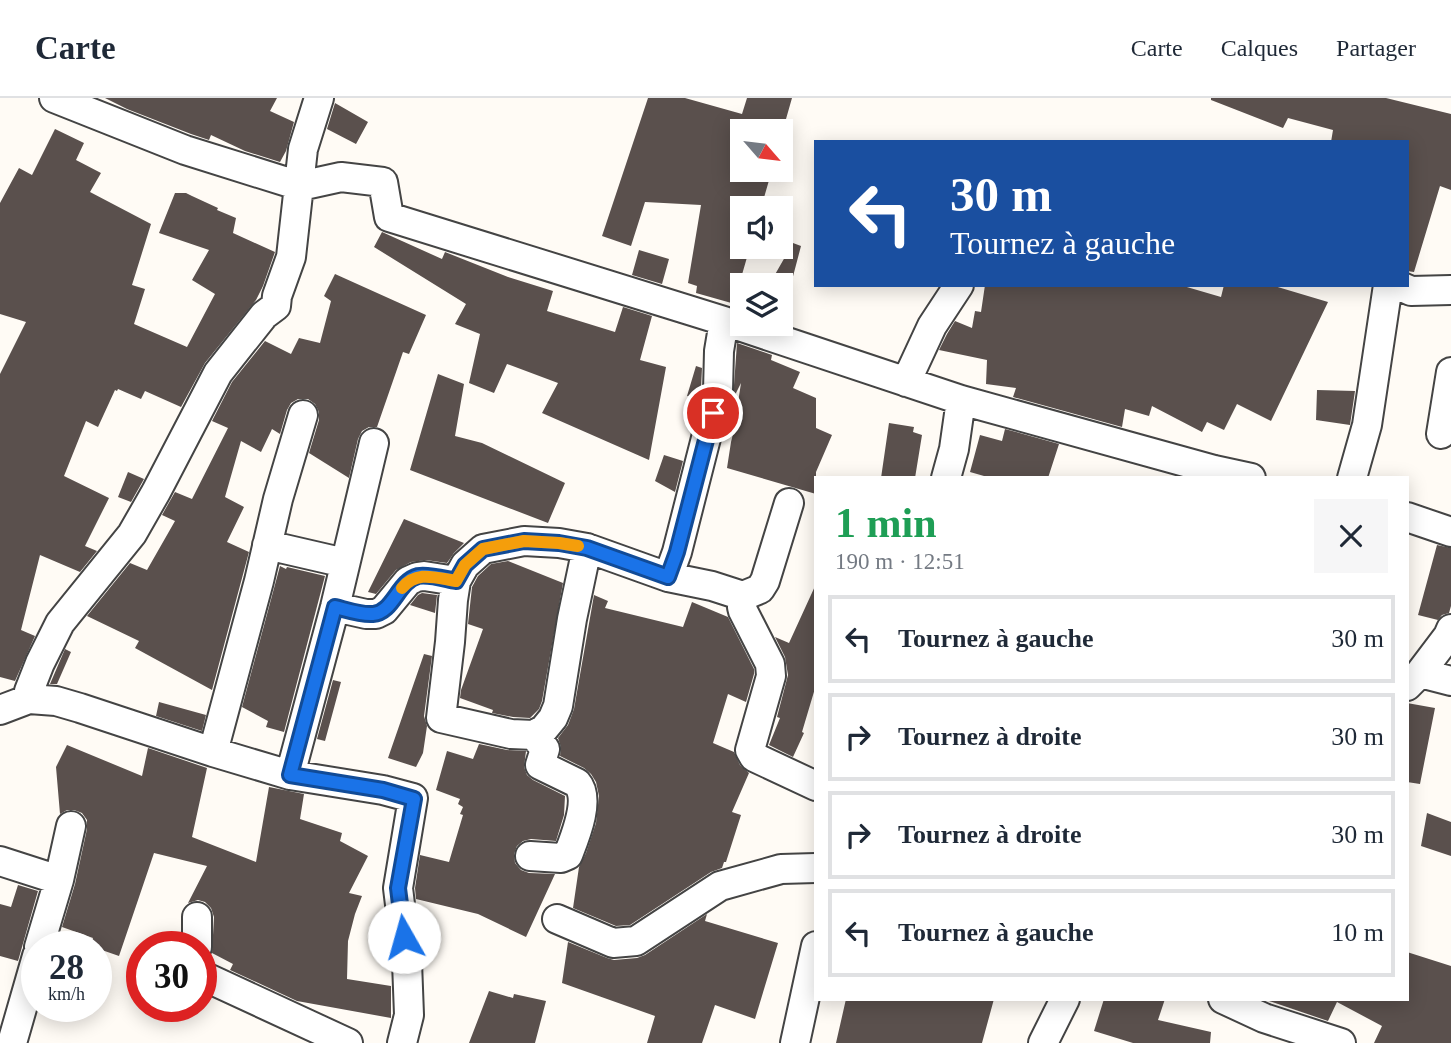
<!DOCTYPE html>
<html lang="fr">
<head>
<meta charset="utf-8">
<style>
  :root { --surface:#fff; --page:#f6f6f7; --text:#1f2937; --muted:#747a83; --line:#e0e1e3 }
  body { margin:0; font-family:Georgia,serif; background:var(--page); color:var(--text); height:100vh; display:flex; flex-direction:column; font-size:26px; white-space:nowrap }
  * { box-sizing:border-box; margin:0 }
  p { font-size:23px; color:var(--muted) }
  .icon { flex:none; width:38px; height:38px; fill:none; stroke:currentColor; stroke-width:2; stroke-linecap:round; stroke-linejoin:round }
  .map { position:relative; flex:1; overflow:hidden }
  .drawer { position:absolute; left:814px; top:378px; width:595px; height:525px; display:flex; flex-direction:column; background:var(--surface); border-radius:0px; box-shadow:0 4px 18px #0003 }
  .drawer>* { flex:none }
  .guide { position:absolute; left:814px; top:42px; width:595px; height:147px; border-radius:0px; box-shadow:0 4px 18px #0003; background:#1a4fa0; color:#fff; overflow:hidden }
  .needle { width:46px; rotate:118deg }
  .controls { position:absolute; left:730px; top:21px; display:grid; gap:14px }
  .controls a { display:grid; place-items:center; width:63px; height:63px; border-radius:0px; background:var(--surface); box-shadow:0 4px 18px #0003; font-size:35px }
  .speed { position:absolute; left:21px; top:833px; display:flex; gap:14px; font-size:35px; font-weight:700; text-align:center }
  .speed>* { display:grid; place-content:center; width:91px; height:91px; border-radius:50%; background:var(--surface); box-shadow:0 4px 18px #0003; line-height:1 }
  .speed small { font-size:18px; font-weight:400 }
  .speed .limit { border:10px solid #d22; background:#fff; color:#111 }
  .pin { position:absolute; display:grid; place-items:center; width:60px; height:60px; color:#fff; margin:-30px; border:4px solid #fff; border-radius:50%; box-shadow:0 2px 7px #0007 }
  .me { position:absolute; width:77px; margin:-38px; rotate:353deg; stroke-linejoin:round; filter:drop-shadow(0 0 5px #0008) }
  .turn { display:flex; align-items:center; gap:24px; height:147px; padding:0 21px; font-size:32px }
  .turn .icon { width:91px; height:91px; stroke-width:2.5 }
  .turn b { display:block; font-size:49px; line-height:60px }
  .round { display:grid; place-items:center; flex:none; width:74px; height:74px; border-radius:0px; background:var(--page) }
  .headline { display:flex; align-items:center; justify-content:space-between; height:119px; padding:0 21px }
  h1 { font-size:42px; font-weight:700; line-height:52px; color:#1e9e55 }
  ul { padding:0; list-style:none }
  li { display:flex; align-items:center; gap:21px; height:88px; margin:0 14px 10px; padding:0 7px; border:4px solid var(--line); border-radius:0px }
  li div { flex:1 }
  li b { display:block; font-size:26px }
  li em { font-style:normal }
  header { display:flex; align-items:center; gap:42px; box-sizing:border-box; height:98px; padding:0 35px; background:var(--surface); border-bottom:2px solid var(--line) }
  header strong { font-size:33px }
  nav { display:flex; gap:38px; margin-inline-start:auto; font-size:24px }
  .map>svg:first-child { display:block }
</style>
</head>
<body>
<header>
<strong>Carte</strong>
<nav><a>Carte</a><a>Calques</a><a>Partager</a></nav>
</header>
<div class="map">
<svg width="1451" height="945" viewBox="0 0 1451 945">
  <rect width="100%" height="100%" fill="#fffbf5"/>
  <path fill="#5a504d" d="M105,0H277L270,13L294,24L286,53L280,64L245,53L211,37L209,42L191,36L127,11Z
    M648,0H685L742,16L747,0H792L780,42V33H742V72H772L761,110H742V149H750L739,187H742V208L696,195L697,188L688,185L701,107L645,104L631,148L602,138Z
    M1211,0H1386L1451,16V92L1440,88L1414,174L1407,173V44H1331L1333,32L1288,20L1283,30L1211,2Z
    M335,5L368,24L356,46L327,31Z
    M55,31L84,45L76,62L101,75L90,94L151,126L132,187L145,191L134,226L187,249L215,196L192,182L209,152L159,135L175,95H186L192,98L218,110L217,112L236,120L233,135L275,154L263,188L256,202L205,265L181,309L145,293L141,301L118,291L117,293L115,292L98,329L86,323L64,378L109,400L85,448L97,453L80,474L40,457L21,532L35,538L15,583L0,579V276L26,224L0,216V105L19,70L32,77Z
    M382,134L442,161L445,154L508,179L553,193L547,213L615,234L623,209L652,218L640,262L666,269L649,362L542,315L558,285L507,266L494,295L469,285L480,236L455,226L466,206L374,149Z
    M793,145L801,148L781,224L780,187H769Z
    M639,152L669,161L662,186L632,177Z
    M335,176L426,217L409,256L403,254L377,329H369L362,333L358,341L349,380L309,355L319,322V314L315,306L308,301H298L291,305L287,312L280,336L272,331L261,354L241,343L225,399L244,409L227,444L249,454L212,592L135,550L139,543L87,518L130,465L147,472L175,423L162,417L175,394L192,401L228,330L212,323L232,284L265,243L291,256L299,240L320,245L331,203L324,198Z
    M985,187H1180L1221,199L1224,187H1271L1328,204L1271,323L1237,306L1224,332L1207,324L1202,334L1152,308L1149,318L1125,311L1122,329L1013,299L1016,290L986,286L987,262L939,252L947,236L955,223L972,230L975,213L981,214Z
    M737,245L772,257L771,262L800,274L793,290L816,300V330L832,337L816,374V396L727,370L731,344L739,312L737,311L741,285L733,301Z
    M696,268L702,270L701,291L699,301L687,298Z
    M438,276L464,286L455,338L482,345L565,385L548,425L410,372Z
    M1317,292L1355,293L1350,327L1316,322Z
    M889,325L914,329L913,334L922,337L915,380H881Z
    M1005,331L1059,346L1048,380H991L970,374L980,337L1002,343Z
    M664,357L683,363L675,394L655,383Z
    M128,374L144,381L131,404L118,399Z
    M404,421L464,445L454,455L447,465L426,462L411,464L396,472L376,496L368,494Z
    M1437,447L1451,450V508L1449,515L1442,517L1438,522L1418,517Z
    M508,463L563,485L542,603L539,611L530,620L513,619L492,615L493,612L460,600L461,592L483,531L468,526L472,489L478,478L491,466Z
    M280,468L286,471L287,469L325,478L284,634L266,629L268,623L242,609Z
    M816,486V587L802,634L804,635L793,659L769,647L780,620L777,619L788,577L785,559L775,539L789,545Z
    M422,495L437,497L435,515L410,507L418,497Z
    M594,497L608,503L605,510L683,529L692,504L728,519L754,571V576L746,604L728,596L713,645L734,654L740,667L749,675L732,714L741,717L726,764H724L722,770L711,774L630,827L616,828L573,810L579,769L586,755L596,725L599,698L596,684L591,676L584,670L560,658L561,649L558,640L568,627L574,611Z
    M65,551L71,554L57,586H50Z
    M424,556L432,558L424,618L427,628L423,655L416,669L388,660Z
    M333,582L341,584L325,643L317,641Z
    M159,604L206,617L202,633L156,618Z
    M1407,605L1435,610L1420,686L1407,684Z
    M479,646L507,652L526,653L524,669L527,677L533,682L565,698L564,717L556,743L531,741L523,743L517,748L514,756L515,765L521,772L529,775L555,776L526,839L478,816L416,801L415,790L420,757L449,764L463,717L460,716L463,709L458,706L460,701L436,692L447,653L473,661Z
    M67,647L142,678L148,650L207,670L192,739L256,764L269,689L304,696L300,721L342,735L340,743L368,758L349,795L362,798L355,816L348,843L347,881L391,888V920L297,903L230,872L233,866L212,855L214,819L211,810L205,804L198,802L188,805L207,768L154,755L119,858L96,850V849H90L93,840L62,829L75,786L87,731V722L82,715L74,712H67L60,716L56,669Z
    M1427,715L1451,724V758L1421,748Z
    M18,787L38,793L18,863L0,858V806L11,809Z
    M707,816L705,823L778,845L755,921L715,907L702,945H647L655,918L562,885L568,844L607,860L614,862L637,860L645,857Z
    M1407,854L1451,868V945H1374L1382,928L1337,904L1328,923L1263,901H1407Z
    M489,893L513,900L514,896L546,903L535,945H469Z
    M846,901H994L982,945H836Z
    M1104,901H1165L1158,922L1211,934L1210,945H1133L1094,933Z"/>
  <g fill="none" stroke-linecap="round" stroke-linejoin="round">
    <defs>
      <path id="minor" d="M54,0L185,52L300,88L341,79L383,84L389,119L724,223L961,302L1214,372L1251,380
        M1398,187L1411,193L1451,192
        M906,284L932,228L959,187
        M1441,336L1451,274
        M946,380L954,351L961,302
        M1352,380L1367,327L1388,187
        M1407,419L1451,434
        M267,447L345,465
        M587,450L572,521L558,608L553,620L544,631L534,637L511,636L441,620L450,544L453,502L456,483L465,467L483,451L524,443L559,445L587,450L668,479L677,454L718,293L719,253L724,223
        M668,479L712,488L743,498L742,509L743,513L770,566L771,578L750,652L754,659L816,688
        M743,498L760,491L765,483L789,405
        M335,509L366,516H376L384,512L408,483L417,479L424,478L456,483
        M1420,575L1451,583
        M1407,588L1420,575L1448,538L1451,531
        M29,601L56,603L80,610L213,654L290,677L383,692L413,700L398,790L407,864L409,917L402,945
        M0,612L29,601V593L40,565L60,525L132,436L156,394L218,275L264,217L276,208L277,198L291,159L303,51L319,0
        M213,654L259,483L278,401L303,317
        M290,677L335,509L374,345
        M530,758L561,760L568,757C575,739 591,701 577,685L540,667L545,651L534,637
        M0,763L59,782
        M197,819V849
        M557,821L613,845L636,843L720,788L781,771L816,770
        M39,849L59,782L71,728
        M201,877L348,945
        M1223,901L1264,920L1341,945
        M12,945L37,858
        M795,945L816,848
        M1043,945L1065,901"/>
    </defs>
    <use href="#minor" stroke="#444" stroke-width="32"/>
    <use href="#minor" stroke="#fff" stroke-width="28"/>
  </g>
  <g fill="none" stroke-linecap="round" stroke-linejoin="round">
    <defs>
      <path id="route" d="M404,839L398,790L414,701L383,692L290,677L335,509C347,512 361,517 373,516C393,515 398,483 418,478C429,476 445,481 456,483L465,467L483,451L524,443L559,445L587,450L668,479L677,454L713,315"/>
    </defs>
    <use href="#route" stroke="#114b97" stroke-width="18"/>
    <use href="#route" stroke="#1a73e8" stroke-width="12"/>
    <path stroke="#f59e0b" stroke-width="12" d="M402,490C417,472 436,480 456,483L465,467L483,451L524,443L559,445L578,448"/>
  </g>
</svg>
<div class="controls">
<a><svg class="needle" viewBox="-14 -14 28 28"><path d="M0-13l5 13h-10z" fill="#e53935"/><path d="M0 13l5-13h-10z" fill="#747a83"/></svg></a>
<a><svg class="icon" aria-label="sound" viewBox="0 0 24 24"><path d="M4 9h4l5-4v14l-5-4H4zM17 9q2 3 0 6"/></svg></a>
<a><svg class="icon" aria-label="layers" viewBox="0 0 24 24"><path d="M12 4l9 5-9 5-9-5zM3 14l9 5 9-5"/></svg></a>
</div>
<div class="speed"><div>28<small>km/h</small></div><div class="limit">30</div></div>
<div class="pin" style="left:713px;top:315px;background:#d93025"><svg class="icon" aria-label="arrive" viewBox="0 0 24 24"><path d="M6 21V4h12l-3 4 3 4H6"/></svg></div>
<svg class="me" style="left:404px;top:839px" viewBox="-20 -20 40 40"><circle r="19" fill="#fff"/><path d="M0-13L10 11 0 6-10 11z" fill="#1a73e8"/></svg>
<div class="guide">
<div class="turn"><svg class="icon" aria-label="left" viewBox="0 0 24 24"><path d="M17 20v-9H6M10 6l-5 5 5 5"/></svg><div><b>30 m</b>Tournez à gauche</div></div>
</div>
<section class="drawer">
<div class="headline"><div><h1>1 min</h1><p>190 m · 12:51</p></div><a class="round"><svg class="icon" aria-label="close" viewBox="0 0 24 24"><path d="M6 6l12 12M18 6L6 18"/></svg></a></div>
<ul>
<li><svg class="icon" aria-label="left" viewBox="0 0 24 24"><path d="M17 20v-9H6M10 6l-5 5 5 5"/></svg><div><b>Tournez à gauche</b></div><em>30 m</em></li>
<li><svg class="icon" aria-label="right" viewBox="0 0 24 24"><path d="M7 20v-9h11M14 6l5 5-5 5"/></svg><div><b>Tournez à droite</b></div><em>30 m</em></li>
<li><svg class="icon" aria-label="right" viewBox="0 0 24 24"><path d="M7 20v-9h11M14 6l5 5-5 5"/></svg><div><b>Tournez à droite</b></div><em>30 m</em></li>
<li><svg class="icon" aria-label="left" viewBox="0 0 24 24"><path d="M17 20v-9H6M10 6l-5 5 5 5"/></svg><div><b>Tournez à gauche</b></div><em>10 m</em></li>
</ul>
</section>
</div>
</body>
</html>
